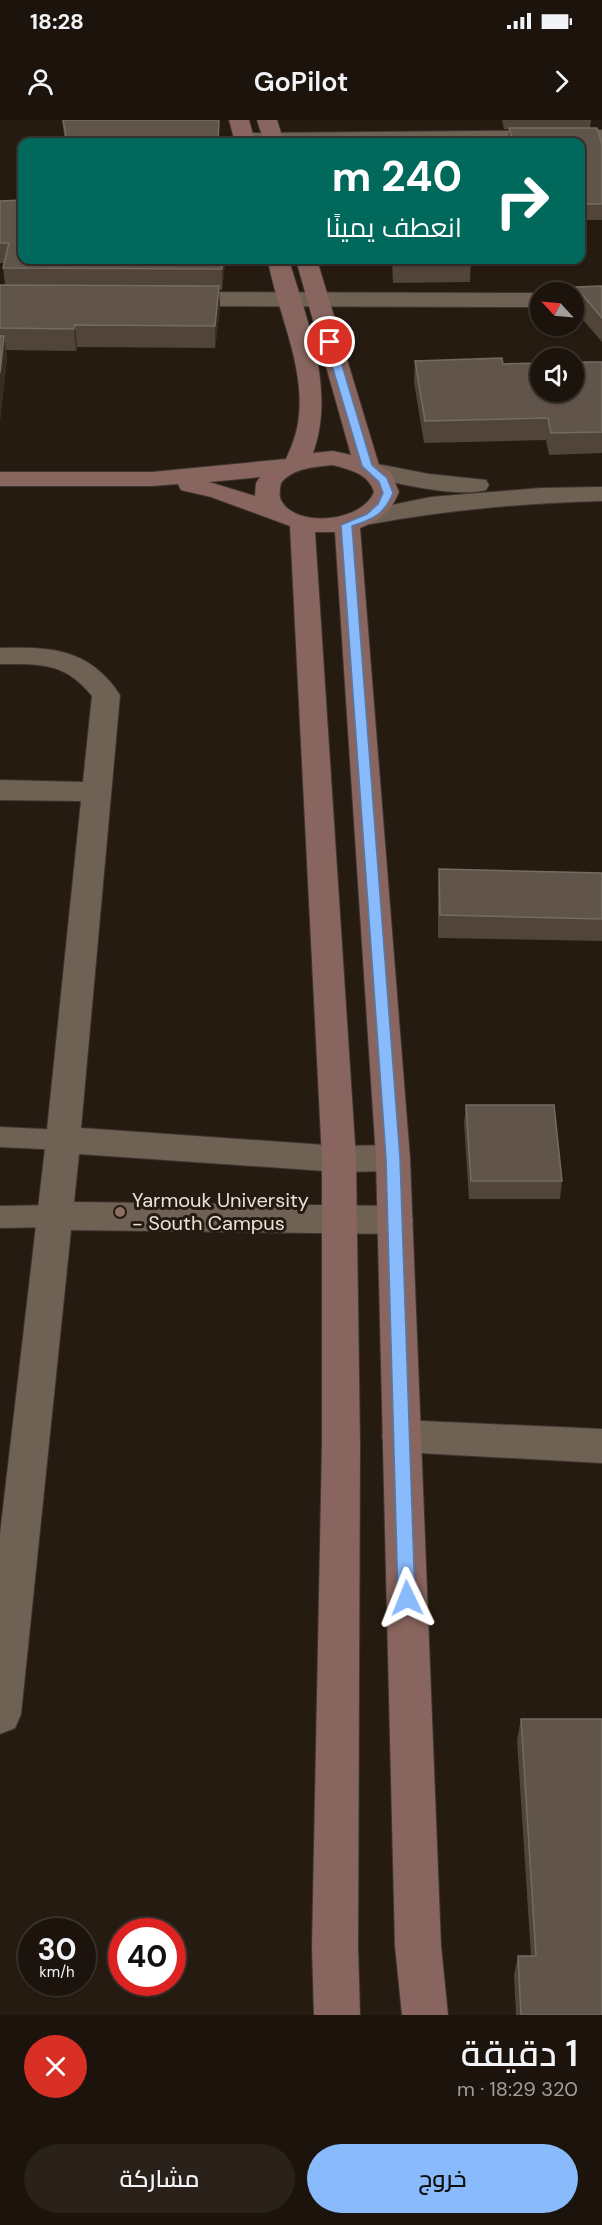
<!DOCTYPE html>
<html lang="ar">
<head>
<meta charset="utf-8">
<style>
  :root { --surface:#1c140c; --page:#29211a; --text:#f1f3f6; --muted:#a09e9d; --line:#3a332d; --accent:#88bafc }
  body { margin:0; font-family:"DM Sans",Cairo,sans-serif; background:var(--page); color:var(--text); direction:rtl; height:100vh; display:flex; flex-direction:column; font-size:22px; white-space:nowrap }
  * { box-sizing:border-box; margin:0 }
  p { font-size:20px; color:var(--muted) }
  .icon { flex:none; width:33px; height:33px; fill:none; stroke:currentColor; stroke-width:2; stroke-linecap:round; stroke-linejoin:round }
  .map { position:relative; height:1895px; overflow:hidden; direction:ltr }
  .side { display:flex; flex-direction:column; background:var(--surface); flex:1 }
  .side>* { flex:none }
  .banner { position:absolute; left:18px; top:18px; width:567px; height:126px; border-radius:12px; box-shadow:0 2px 4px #0004,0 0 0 2px var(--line); direction:rtl; background:#00695c; color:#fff; overflow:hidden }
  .needle { width:39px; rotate:296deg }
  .buttons { position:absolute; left:530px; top:162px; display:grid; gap:12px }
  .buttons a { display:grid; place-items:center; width:54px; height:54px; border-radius:50%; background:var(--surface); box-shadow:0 2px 4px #0004,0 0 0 2px var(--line); font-size:30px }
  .speed { position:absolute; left:18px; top:1798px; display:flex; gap:12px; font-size:30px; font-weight:700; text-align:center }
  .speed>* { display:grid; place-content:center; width:78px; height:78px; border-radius:50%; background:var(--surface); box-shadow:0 2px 4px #0004,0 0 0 2px var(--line); line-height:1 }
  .speed small { font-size:15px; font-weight:400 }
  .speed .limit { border:9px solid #d22; background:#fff; color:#111 }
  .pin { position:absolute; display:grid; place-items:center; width:51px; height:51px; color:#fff; margin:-26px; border:3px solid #fff; border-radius:50%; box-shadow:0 2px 6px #0007 }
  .me { position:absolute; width:66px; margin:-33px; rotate:358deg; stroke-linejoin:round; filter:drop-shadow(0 0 4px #0008) }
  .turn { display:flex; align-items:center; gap:21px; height:126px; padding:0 24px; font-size:27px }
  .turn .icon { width:78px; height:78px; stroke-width:2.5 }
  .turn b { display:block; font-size:42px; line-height:51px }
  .round { display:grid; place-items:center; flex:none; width:63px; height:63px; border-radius:32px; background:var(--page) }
  .summary { display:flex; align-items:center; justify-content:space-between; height:102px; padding:0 24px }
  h1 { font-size:36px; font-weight:600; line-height:45px }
  .button { display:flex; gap:12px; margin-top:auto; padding:12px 24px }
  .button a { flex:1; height:69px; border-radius:36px; background:var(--accent); color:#111; font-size:24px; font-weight:600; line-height:69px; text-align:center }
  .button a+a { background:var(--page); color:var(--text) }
  .status { display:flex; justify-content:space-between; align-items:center; height:42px; padding:0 30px; background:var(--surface); direction:ltr }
  .status svg { height:16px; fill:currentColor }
  header { display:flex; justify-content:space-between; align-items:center; height:78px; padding:0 24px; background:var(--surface); font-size:27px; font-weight:600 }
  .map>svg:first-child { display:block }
</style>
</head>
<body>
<div class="status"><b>18:28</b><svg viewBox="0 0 49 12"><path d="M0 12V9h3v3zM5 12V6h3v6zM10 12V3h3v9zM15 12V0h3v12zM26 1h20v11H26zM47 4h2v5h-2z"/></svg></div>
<header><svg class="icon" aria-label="forward" viewBox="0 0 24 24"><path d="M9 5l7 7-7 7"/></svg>GoPilot<svg class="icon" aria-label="person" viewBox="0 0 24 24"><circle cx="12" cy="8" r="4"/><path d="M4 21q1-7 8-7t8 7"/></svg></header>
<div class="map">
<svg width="602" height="1895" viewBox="0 0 602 1895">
  <rect width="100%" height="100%" fill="#261b10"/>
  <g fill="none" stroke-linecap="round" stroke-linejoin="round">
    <defs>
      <path id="lane" d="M0,1007L63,1010L72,1013L76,1020L72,1027L63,1030L0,1027Z
        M53,1085L63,1088L67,1096L63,1104L53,1107L0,1108V1086Z"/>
      <path id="street" d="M602,10V22H236L234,19L237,15L244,13Z
        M176,172L540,173V187L176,186L168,184L165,179L168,174Z
        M372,343L429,354L486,360L489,365L486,370C456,378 394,363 363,355L360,350L363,345Z
        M602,367V381C525,383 447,390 371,404L362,401L358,396L362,391L431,377L541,368Z
        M0,528C51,527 89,528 120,575L81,1008L339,1026L393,1025L405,1029L410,1038L405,1047L393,1051L339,1052L79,1034L74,1082L395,1086L407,1090L413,1100L407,1110L395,1114L71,1110L21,1594L15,1608L0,1614V1414L46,1020L81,681L0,680V660L83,662L92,576C65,542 40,544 0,544Z
        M401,1300L602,1309V1343L401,1332L387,1328L382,1316L387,1304Z"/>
      <path id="secondary" d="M229,0H249L255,22H235Z
        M257,0H277L284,22H264Z
        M268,140H289C307,201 336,270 313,333L333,331L351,335L296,140H317L379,345L391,353L399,372C391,392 380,400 360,408L410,1038L441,1826L448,1895H402L395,1826L376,1038L335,412H315L356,1039L360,1324L358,1827L360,1895H314L312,1827L322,1324V1039L290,406L211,377L181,370L178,364L152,366H0V352H152L286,339C291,328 296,316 298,303C307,248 277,193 268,140ZM333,345C350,350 368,353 374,372C362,402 298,408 282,382C278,376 280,369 281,363C293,348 314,347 333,345ZM260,357L256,363L255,376L209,362Z"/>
    </defs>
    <use href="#lane" stroke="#3e3631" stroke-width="2"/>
    <use href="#street" stroke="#3e3631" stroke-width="2"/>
    <use href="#secondary" stroke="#3e3631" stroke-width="2"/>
    <use href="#lane" fill="#6f6255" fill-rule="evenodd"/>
    <use href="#street" fill="#6f6255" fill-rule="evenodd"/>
    <use href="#secondary" fill="#88655e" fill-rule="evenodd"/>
  </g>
  <path fill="#514439" d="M62,0L219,22H65Z
    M502,0H591L590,8L602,25V100H580V22H508L509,9H504Z
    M0,81L22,140H247V143H225L222,170H219L220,188L215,228L77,227L76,231L6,230L7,238L0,300V165H5L3,148L4,143H0Z
    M392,140H471L470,162L393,163Z
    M602,166V222L573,188L576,167Z
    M415,241L503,244L602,242V333L549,335L546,320L424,323L414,262Z
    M439,749L602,753V821L438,818V772Z
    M466,985L562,1061L560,1079H469L464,1003Z
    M521,1599L602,1895H516L514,1855L518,1836H531L517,1620Z"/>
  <path fill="#392c21" d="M223,140H225V143L222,170V149Z
    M219,166L220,188L215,228V206Z
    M75,205L77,227L76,231L74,209Z
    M4,216L7,238L0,300V253Z"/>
  <path fill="#61554b" stroke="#766b61" stroke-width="1.5" d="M63,0H219L218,22H67Z
    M509,8H597L602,25V84H580V22H513Z
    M22,80V140H223L222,149L3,148L9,123H0V81Z
    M394,140H471V143H394Z
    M0,165L219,166L215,206L75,205L74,209L0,208Z
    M602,166V198L576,167Z
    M0,216H4L0,253Z
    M502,238L503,244L540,243V272H573V242H602V312L551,313L548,298L425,301L415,241Z
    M439,749L602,753V799L440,795Z
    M466,985H554L562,1061H471Z
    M521,1599H602V1895H521L518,1836H536Z"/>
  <path fill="#88bafc" stroke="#5879a4" stroke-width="1.5" d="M327,220L335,222L372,345L387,358L393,373C384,395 373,399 352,406L400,1038L415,1478L413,1484L407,1486L401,1484L398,1478L386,1038L341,405L367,394L378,384L383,373L379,362L362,346L325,222Z"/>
  <circle fill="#8d6e63" stroke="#261b10" stroke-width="2" cx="120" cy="1092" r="6"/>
  <g text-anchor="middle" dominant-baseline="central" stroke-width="6" stroke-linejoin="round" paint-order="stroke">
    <g font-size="20" fill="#eae2db" stroke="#261b10" text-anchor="start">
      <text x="132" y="1080">Yarmouk University<tspan x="132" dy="23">- South Campus</tspan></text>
    </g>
  </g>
</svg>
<div class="buttons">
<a><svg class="needle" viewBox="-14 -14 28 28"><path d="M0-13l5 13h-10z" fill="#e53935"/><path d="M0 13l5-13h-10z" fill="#a09e9d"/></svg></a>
<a><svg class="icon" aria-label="sound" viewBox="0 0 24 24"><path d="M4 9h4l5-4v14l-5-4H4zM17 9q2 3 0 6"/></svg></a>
</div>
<div class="speed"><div>30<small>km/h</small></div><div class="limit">40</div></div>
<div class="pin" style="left:330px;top:222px;background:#d93025"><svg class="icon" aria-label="arrive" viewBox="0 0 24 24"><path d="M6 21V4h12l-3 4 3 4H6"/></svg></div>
<svg class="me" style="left:407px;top:1478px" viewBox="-20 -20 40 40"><path d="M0-17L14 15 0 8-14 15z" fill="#88bafc" stroke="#fff" stroke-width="4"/></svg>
<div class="banner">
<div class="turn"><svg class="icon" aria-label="right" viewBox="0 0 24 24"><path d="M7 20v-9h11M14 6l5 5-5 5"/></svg><div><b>240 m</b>انعطف يمينًا</div></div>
</div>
</div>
<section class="side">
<div class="summary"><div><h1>1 دقيقة</h1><p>320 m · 18:29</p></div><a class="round" style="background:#d93025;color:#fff"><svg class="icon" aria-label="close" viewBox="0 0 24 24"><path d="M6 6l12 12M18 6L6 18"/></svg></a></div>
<div class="button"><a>خروج</a><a>مشاركة</a></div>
</section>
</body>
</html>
